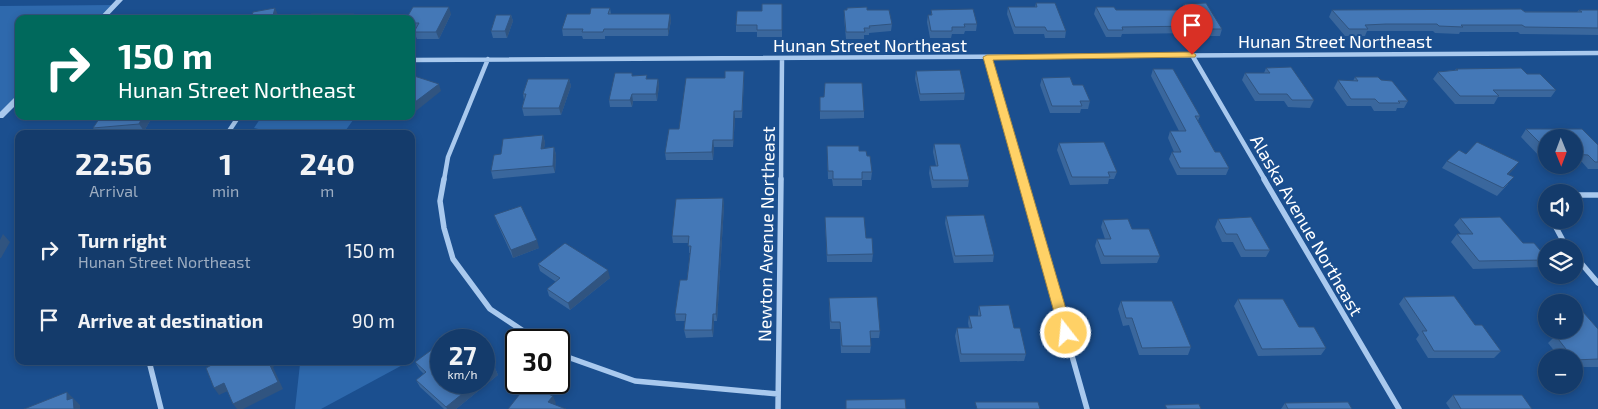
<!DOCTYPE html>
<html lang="en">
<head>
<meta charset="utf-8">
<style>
  :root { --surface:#143b6b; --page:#1d4271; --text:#f1f3f6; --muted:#9dadc1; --line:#33557e }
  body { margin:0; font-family:"Exo 2",sans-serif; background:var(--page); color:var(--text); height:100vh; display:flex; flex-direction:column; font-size:19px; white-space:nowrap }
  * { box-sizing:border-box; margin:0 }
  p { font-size:16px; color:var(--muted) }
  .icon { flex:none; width:28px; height:28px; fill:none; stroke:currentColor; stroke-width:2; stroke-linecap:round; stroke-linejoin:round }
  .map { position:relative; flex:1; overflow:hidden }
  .drawer { position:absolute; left:15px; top:130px; width:400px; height:235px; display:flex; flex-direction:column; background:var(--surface); border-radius:10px; box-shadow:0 2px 8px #0003,0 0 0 1px var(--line) }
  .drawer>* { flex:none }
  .top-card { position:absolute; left:15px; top:15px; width:400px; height:105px; border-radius:10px; box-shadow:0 2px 8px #0003,0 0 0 1px var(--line); background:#00695c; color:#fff; overflow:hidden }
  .needle { width:32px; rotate:179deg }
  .tools { position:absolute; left:1538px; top:129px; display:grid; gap:10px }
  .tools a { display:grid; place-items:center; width:45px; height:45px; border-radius:50%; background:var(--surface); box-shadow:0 2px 8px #0003,0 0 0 1px var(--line); font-size:25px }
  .speed { position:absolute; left:430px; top:329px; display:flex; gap:10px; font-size:25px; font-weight:700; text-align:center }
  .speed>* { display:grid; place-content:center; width:65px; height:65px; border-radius:50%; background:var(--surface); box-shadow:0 2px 8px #0003,0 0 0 1px var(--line); line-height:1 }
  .speed small { font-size:12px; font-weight:400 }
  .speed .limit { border:2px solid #111; border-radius:8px; background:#fff; color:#111 }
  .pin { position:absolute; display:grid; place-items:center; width:42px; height:42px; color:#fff; margin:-51px -21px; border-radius:50% 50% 50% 0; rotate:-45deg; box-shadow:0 0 5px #0007 }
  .pin .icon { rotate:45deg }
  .me { position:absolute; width:55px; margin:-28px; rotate:344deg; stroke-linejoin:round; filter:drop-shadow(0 0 4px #0008) }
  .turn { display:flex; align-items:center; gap:18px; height:105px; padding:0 20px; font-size:22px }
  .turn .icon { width:65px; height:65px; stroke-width:2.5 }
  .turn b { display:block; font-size:35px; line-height:42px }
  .eta { display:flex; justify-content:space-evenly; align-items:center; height:85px; text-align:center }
  .eta b { font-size:30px; font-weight:700; line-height:35px }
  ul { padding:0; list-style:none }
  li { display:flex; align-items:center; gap:15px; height:70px; padding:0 20px }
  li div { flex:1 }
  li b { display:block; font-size:19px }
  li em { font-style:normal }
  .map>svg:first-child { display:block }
</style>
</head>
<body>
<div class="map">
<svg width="1598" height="409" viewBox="0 0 1598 409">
  <rect width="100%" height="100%" fill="#1b4f8f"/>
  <path fill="#2e69ad" d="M115,5L101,19H19V98L0,115V6Z
    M262,116H356L343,134H280L254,128Z
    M310,361H410L321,409H295L300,364Z"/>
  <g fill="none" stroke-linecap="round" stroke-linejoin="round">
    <path stroke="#a9c9ee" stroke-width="4.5" d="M1192,55L1265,180
      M987,57L1022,180
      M411,60L1598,53
      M227,134L239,116
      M444,180L448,157L488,59
      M781,180L782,59"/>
    <path stroke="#a9c9ee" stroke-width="5.5" d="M444,179L440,201L444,228L453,259L490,309L537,340
      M1022,179L1087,409
      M1264,179L1399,409
      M1574,195H1598
      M1552,220L1567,248
      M1574,255L1598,283
      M559,354L635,381L778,394
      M149,361L161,409
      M778,409L781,179"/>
    <path fill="#a9c9ee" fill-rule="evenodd" d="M116,0H123L105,19H98Z
      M16,96H19V102L3,118H0V112Z"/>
  </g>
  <path fill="#3a679d" d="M1036,3L1066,31L1065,38H1045L1044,34H1014L1007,14L1008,7H1035Z
    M782,4V37H757V32H736V25L762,11Z
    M1184,4L1222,29L1220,36H1197L1196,33L1122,34L1121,37H1106L1094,14L1096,7L1116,10H1182Z
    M610,8L611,14H670L671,21L668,36H605V39H583L582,36H563L562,29L590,14Z
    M844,10H867L892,24L891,31L869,33V35H864V39H846L844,17Z
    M931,10L977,24L976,31H965L964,34H952L951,38H930L927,22L928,15H931Z
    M1332,10L1577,12L1579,10H1598V35L1520,34L1518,32H1460L1459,34L1435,33L1433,31H1367L1365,36H1345L1329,17Z
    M451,14L439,39H417L414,32L415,30H411V19Z
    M511,15L513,21L507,38H493L491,31Z
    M1266,68L1314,100L1310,108L1288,107L1284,101H1255L1242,80L1245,73H1264Z
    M1153,69L1200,116L1198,121L1215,152L1229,168L1226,175H1177L1169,159L1172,152H1174L1168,138L1170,131H1179L1151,76Z
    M1456,69L1527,74L1556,90L1551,97H1498L1494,104H1455L1433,79L1438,72L1455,70Z
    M744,71V78L742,118H735L733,147H714L713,160H666L665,153L725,78Z
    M916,71L965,93L964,100L920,101L915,79Z
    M647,75V79H658L659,86L657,101H633L632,107H610L609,100L633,76Z
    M1355,77L1381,80L1408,101L1404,108H1397L1396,111H1374L1371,106H1347L1334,88L1338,80L1353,81Z
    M1042,78L1073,85L1090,101L1088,109H1081L1080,113H1050L1040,85Z
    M569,79L571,86L561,115L524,116L522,108L524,100L523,94Z
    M820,97L864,111V118L820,119Z
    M101,116H153L144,131L115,134H97L93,128Z
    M1526,129H1582L1598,145V169H1588L1582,162H1574V138H1546V161H1544L1521,137Z
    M543,135L545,143L544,148L554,147L556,155L555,173L493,179L491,171Z
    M1059,143L1117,172L1114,179H1109L1108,184L1070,185L1057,150Z
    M934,144L969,180L968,187L932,188L929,173L930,166H936L933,152Z
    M827,146L859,151L867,156L872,172L871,180H862V186H833L832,179H828Z
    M1466,154L1519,162L1509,174L1508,184L1497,196L1442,168L1447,161Z
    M723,198L724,206L717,321H714L713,337L686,338L684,330L685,321H676L675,314L687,280L690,253H689V243H673L672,236Z
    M494,215L539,248L513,258L497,223Z
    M946,216L994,255L993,262L954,263L945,223Z
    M825,217L866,238L873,254L872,262H827Z
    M1460,218L1523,243L1546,257V262L1542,267L1473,269L1451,242L1457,234H1461L1454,225Z
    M1218,219L1270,250L1266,257H1241L1233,242H1222L1215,227Z
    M1103,220L1132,229L1160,256L1157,263L1101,264L1095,246L1097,239H1105L1101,227Z
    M538,264L610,278L570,310L549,296L547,289L556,282L540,271Z
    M1404,297L1475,325L1501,351L1494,358H1428L1416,339L1419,335L1399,304Z
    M829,298L880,331L879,338H870L871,346L870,353H841L840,329H830Z
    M1238,299L1299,327L1326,348L1321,355L1258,356L1234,306Z
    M1121,301L1191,347L1188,355H1139L1129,325L1123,326L1118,309Z
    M979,306L1014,328L1026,354L1024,361L960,362L955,336L957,328H969L968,323L969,316H978V313Z
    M1598,329V367H1574V358H1560L1548,343L1554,337L1548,330Z
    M415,362L495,368L498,375L456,409H444L420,387L416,380L424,374L419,369Z
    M1453,395L1532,409H1450L1446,403Z
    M1285,403L1352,409H1281Z"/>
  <path fill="#305480" d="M449,7L451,14L439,39L436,32Z
    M275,8L278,15L277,19H272Z
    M354,14L356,19H350Z
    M670,14L671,21L668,36V29Z
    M511,15L513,21L507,38L505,31Z
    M569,79L571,86L561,115L559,108Z
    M658,79L659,86L657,101L656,94Z
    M439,84L441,91L411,115V105Z
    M632,94L633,101L632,107L630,100Z
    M734,111L735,118L733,147V140Z
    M143,116H153L144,131L139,124Z
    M543,135L545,143L543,156L541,149Z
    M713,140L714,147L713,160L712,152Z
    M554,147L556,155L555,173L553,166Z
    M1519,162L1514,169L1502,181L1507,174Z
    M723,198L724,206L717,321L716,314Z
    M3,234L10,242L1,258H0V240Z
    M537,240L539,248L513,258L511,250Z
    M608,270L610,278L570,310L568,303Z
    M411,283L414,289L411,290Z
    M411,310L414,316L411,317Z
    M713,314L714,321L713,337L712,330Z
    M268,361H284L273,367L283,389L243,409H237L233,404Z
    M495,368L498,375L456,409H447L446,407L477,382H484V377Z
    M224,383L230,390L219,395L214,388Z
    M67,392L80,405V409H74L67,400Z
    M553,396L556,403L551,409L548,402Z"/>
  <path fill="#4478b7" stroke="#305480" d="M1036,3H1055L1066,31H1047L1045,27H1015L1008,7H1037Z
    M1206,3L1222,29H1200L1198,26L1122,27L1123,30H1108L1096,7H1114L1116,10H1188L1184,4Z
    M762,4H782V30H757V25H736L737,11H762Z
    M413,7H449L436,32H414L419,23H411V19H406Z
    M867,7V10H889L892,24L869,26L870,28H864L865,32H846L844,10H847V8Z
    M275,8L272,19H251L253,12Z
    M591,8H610L608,14H670L668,29H604L603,32H582L583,29H562L567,14H590Z
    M973,9L977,24H964L965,27H952V31H931L928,15H932L931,10Z
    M1521,9L1525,12H1582L1579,10H1598V28L1525,27L1522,25H1461L1463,27L1439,26L1437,24H1386L1365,25L1368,29H1349L1332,10Z
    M311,14H354L350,19H307Z
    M496,15H511L505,31H491Z
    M1291,67L1314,100H1292L1287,94H1259L1245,73H1270L1266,68Z
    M1521,68L1527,74H1540L1556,90H1493L1499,96H1460L1438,72L1458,70L1456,69Z
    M1153,69H1173L1200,116H1195L1215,152H1220L1229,168H1180L1172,152H1181L1170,131H1186Z
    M960,70L965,93L920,94L916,71Z
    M725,71H744L742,111H734L733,140H713L712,152L665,153L669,129H679L686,78H725Z
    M615,73H632V76L647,75L646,79H658L656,94H632L630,100H609Z
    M411,75L439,84L411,105Z
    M1070,77L1073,85H1083L1090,101H1080L1082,106H1052L1042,78Z
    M1355,77H1378L1381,80L1392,81L1408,101H1398L1400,103H1379L1375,99H1351L1338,80L1358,81Z
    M528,79H569L559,108H522L526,94H523Z
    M825,83H862L864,111H820V97H824Z
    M101,116H143L139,124L93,128Z
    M1526,129H1582L1598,145V162H1595L1588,155L1574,154V138H1546V149Z
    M543,135L541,149L554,147L553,166L491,171L494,155L501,154L503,139Z
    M1104,142L1117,172H1108L1110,177H1072L1059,143Z
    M1477,142L1519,162L1507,174L1514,177L1503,188L1447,161L1459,150L1466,154Z
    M934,144H960L969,180H933L930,166H938Z
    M827,146H859V151H866L867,156H870L872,172H862V179H833V171H828Z
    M723,198L716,314H713L712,330H684L686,314H675L680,280H687L691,246H688L689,236H672L676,199Z
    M521,206L537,240L511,250L494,215Z
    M984,215L994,255L955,256L946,216Z
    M825,217H864L866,238H872L873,254L827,255Z
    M1251,217L1270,250H1245L1237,234H1226L1218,219Z
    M1500,217L1523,243H1534L1546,257V260L1479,261L1457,234H1473L1460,218Z
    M1128,219L1132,229H1149L1160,256H1104L1097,239H1111L1103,220Z
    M565,243L608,270L568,303L547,289L560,278L538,264Z
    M1454,296L1475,325H1482L1501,351H1434L1422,331H1427L1404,297Z
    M877,297L880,331H870L871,346H842L840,322H831L829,298Z
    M1238,299H1283L1299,327H1314L1326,348L1262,349Z
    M1121,301H1172L1191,347L1142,348L1132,318H1126Z
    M1009,305L1014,328H1020L1026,354H961L957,328H972L969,316H981L979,306Z
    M1574,312H1583L1598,329V359L1574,360V358H1573L1555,335H1565L1561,330H1574Z
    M453,334L461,340H445Z
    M441,343V382H477L446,407L416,380L426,372L415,362Z
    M484,359L495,368L484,377Z
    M219,361H268L278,382L233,404L224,383L214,388L206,368Z
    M527,385L553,396L548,402L566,409H508Z
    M67,392V400L73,398L74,409H24Z
    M1453,395H1522L1532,409H1461Z
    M905,399L906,409H846V400Z
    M975,402H1038L1040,409H977Z
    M1348,402L1352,409H1288L1285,403Z
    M1199,404L1201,409H1167L1165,405Z"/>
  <path fill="#ffd166" stroke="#a68842" d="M1192,52L1196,55L1195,57L993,60L1073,333L1071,337L1066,339L1061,337L983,57L987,55Z"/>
  <g text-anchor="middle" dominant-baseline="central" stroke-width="4" stroke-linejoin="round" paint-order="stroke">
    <g font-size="18" fill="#fff" stroke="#1b4f8f">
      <text x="1335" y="41">Hunan Street Northeast</text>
      <text x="870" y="45">Hunan Street Northeast</text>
      <text transform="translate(1307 225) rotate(60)">Alaska Avenue Northeast</text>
      <text transform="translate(766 234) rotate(-89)">Newton Avenue Northeast</text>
    </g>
  </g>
</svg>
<div class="tools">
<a><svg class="needle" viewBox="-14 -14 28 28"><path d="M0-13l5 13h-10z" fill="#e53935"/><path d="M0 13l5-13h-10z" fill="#9dadc1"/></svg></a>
<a><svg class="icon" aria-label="sound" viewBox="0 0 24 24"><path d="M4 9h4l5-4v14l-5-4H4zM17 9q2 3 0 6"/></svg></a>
<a><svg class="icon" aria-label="layers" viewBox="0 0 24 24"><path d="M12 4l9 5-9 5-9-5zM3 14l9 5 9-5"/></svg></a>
<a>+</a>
<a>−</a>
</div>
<div class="speed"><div>27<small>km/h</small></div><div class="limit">30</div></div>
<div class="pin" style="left:1192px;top:55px;background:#d93025"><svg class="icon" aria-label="arrive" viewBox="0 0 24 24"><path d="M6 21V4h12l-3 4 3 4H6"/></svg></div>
<svg class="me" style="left:1066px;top:333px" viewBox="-20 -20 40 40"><circle r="17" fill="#ffd166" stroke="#fff" stroke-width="3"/><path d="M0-11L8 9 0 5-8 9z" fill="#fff"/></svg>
<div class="top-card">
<div class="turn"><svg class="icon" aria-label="right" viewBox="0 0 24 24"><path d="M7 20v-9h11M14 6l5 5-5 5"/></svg><div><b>150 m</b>Hunan Street Northeast</div></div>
</div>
<section class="drawer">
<div class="eta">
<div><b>22:56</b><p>Arrival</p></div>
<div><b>1</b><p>min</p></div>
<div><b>240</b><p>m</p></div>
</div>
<ul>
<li><svg class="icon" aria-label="right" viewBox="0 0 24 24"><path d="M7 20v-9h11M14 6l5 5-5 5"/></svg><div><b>Turn right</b><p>Hunan Street Northeast</p></div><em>150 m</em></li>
<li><svg class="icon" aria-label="arrive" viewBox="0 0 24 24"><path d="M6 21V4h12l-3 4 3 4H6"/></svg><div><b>Arrive at destination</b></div><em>90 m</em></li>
</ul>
</section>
</div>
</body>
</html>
